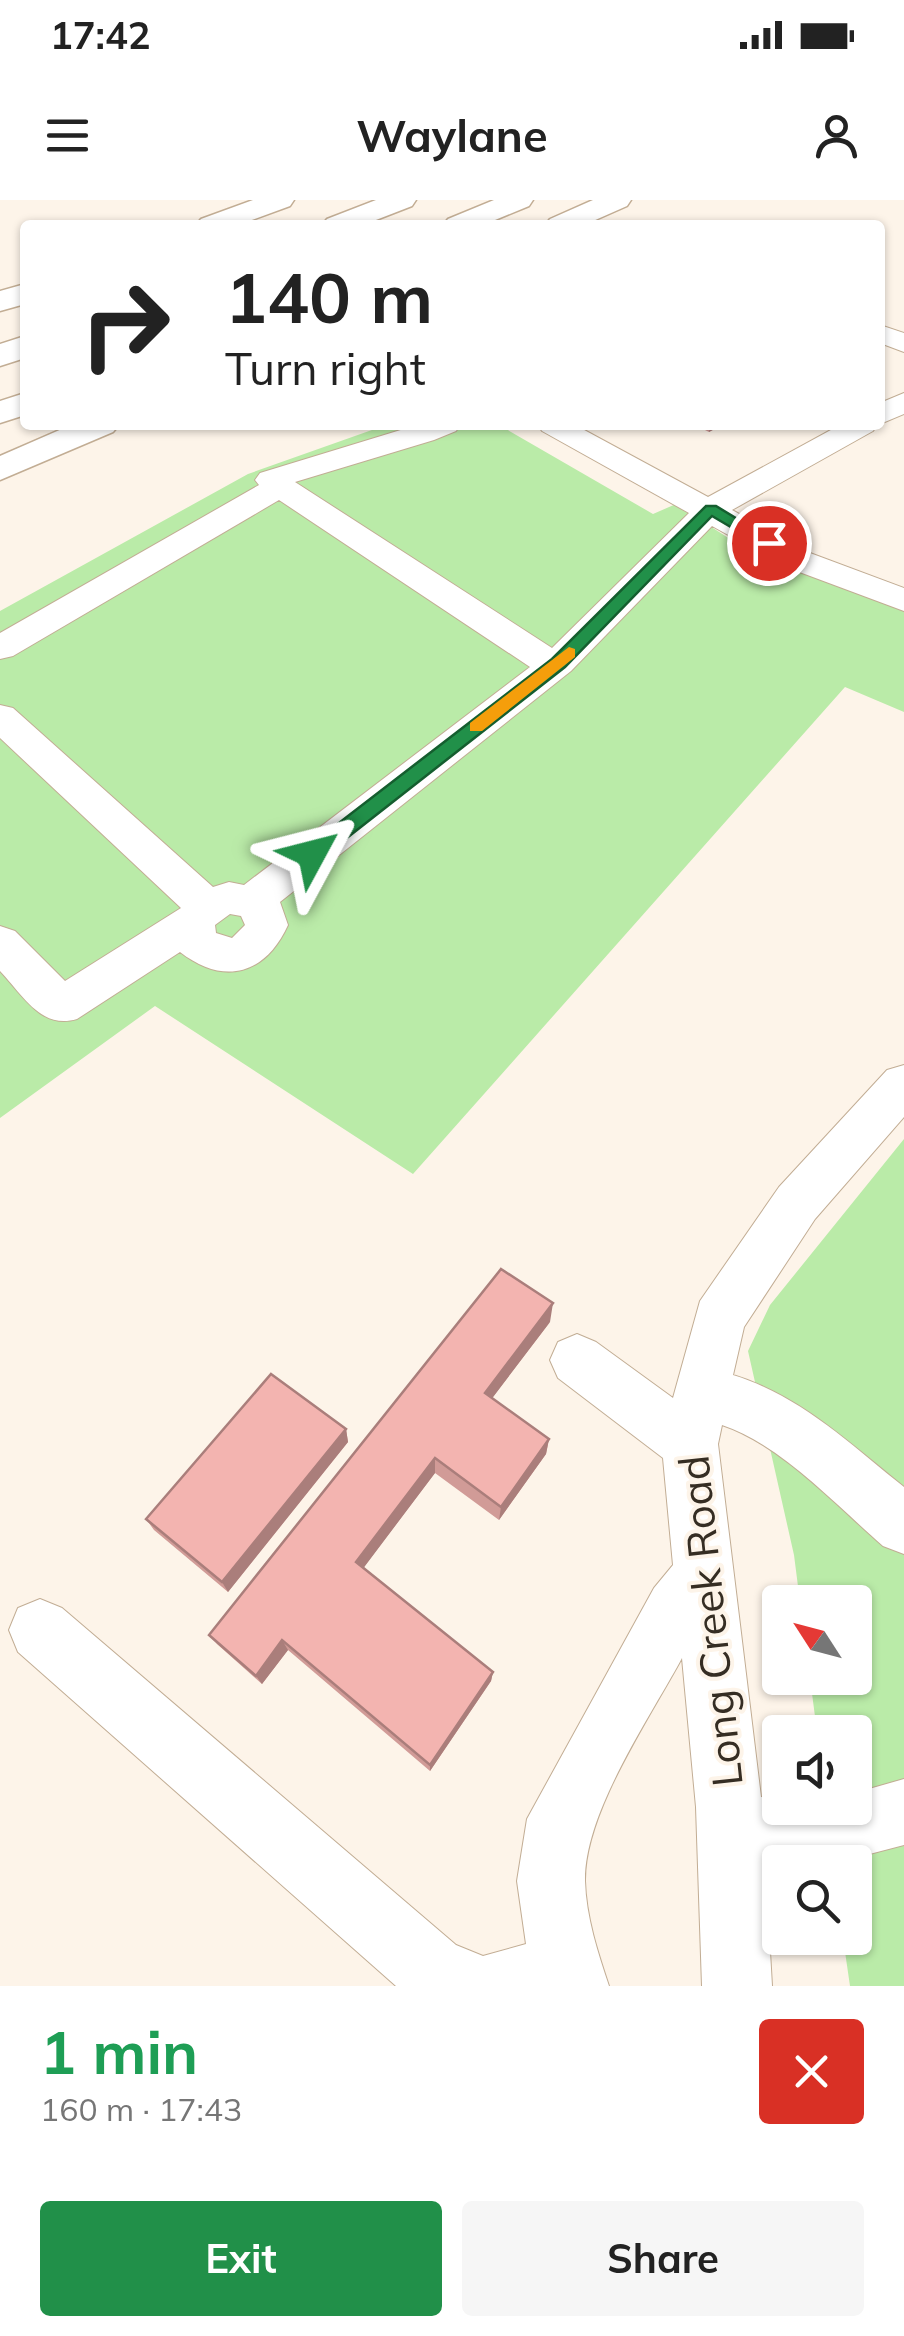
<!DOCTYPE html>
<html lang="en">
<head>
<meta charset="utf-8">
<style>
  :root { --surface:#fff; --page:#f6f6f6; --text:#222; --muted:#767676; --accent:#219049 }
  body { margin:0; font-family:Mulish,sans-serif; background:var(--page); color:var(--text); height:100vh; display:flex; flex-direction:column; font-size:38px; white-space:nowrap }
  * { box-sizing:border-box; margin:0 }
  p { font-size:32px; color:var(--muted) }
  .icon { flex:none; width:55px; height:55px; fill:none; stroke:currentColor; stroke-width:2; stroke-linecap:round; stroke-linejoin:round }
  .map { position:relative; height:1786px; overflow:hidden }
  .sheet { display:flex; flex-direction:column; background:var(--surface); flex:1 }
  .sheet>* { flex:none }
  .guide { position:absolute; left:20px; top:20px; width:865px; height:210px; border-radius:10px; box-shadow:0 2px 8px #0004; background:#fff; color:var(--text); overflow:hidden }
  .needle { width:65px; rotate:306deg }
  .fabs { position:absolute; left:762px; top:1385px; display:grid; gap:20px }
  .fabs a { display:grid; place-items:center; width:110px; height:110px; border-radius:10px; background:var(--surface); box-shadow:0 2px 8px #0004; font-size:50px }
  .pin { position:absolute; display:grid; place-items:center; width:85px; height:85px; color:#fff; margin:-42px; border:5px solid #fff; border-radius:50%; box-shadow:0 2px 10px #0007 }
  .me { position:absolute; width:110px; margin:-55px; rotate:52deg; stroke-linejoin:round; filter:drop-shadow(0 0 8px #0008) }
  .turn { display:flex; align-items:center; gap:35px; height:210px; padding:0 40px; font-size:45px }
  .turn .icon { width:130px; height:130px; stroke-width:2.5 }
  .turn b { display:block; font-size:70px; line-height:85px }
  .round { display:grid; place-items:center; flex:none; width:105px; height:105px; border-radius:10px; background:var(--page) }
  .overview { display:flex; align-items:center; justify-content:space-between; height:170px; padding:0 40px }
  h1 { font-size:60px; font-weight:700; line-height:75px; color:#1e9e55 }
  .action { display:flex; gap:20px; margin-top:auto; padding:20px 40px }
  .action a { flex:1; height:115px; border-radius:10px; background:var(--accent); color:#fff; font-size:40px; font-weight:700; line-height:115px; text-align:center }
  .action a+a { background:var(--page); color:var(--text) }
  .status { display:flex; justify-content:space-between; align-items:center; height:70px; padding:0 50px; background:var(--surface); direction:ltr }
  .status svg { height:28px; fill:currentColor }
  header { display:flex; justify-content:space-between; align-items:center; height:130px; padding:0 40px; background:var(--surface); font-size:45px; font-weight:700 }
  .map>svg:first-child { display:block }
</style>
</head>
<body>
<div class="status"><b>17:42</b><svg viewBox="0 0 49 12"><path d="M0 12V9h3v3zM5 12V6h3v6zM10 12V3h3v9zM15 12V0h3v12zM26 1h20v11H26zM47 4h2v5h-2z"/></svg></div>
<header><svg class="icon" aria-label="menu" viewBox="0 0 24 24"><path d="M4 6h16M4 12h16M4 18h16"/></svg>Waylane<svg class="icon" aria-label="person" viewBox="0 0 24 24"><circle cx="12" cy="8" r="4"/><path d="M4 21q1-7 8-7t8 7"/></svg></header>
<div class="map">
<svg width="904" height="1786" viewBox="0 0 904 1786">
  <rect width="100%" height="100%" fill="#fdf4e9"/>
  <path fill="#baeba8" d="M386,225H499L653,314L676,304L736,343L904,410V512L845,487L413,974L155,806L0,918V411L248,274Z
    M904,939V1786H850L843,1738H855V1662H834L826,1608H855V1532H817L810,1478H855V1402H800L794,1355L748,1151L770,1105Z"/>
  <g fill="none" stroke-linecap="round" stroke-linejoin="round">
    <defs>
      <path id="minor" d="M880,125L904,133V152L880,143Z
        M904,193V214L880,224V203Z
        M417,225H460L456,231L434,240L295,282L552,448L689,313L542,231L538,225H575L708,297L840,225H877L873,231L732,310L810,353L904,388V411L786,367L712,326L571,471L280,702L288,725C265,775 224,786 180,752L77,819C41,830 23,795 0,771V726L15,731L65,781L181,708L0,538V505L13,508L213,687L229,682L244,685L530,467L279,300L13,456L0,459V433L259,285L255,280L260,273ZM230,714L241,716L245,725L232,738L216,733L215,725Z
        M904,865V917L815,1019L744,1127L733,1175C801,1196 850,1244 904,1287V1354L883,1346C837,1306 780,1244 722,1225L718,1244L761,1597L780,1598V1608H855V1593L904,1579V1645L839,1662L765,1664L772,1786H702L696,1607L682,1458C649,1519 584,1613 585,1681C586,1717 598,1753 609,1786H396L18,1452L9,1430L18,1408L40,1399L62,1408L456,1745L483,1756L526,1744L517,1681L527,1619L654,1388L673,1365L663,1258L558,1178L550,1160L558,1142L577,1134L596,1142L673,1198L700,1101L779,987L887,870Z"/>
      <path id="major" d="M253,0H294L290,6L238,25H196L201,19Z
        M593,0H631L627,6L584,25H545L550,19Z
        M25,84V104L0,111V91Z
        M71,225H119L113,232L0,280V256Z"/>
      <path id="highway" d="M376,0H416L412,6L363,25H322L327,19Z
        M494,0H533L529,6L483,25H443L448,19Z
        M25,136V158L0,166V144Z
        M25,193V215L0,223V201Z"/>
    </defs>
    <use href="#minor" stroke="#c2ad94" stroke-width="2"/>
    <use href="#major" stroke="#c2ad94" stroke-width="3"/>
    <use href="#highway" stroke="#c2ad94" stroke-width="3"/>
    <use href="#minor" fill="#fff" fill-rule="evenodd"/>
    <use href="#major" fill="#fff" fill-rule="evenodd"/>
    <use href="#highway" fill="#fff" fill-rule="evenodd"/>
  </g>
  <path fill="#d19b97" d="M695,225H722L709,232Z
    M550,1122L492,1198L549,1239L546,1254L499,1320L435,1273L363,1368L493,1472L491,1481L430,1571L288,1450L262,1484L217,1444L209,1435Z
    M346,1229L348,1242L228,1392L154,1330L146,1319Z"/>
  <path fill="#aa7e7b" d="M710,225H722L709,232Z
    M553,1103L550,1122L484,1209L485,1193Z
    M346,1229L348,1242L228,1392L222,1382Z
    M549,1239L546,1254L499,1320L501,1307Z
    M435,1258V1273L359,1374L356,1362Z
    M282,1440L288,1450L262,1484L256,1476Z
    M493,1472L491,1481L430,1571V1565Z"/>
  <path fill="#f3b4b0" stroke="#aa7e7b" stroke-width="2.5" d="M501,1069L553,1103L485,1193L549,1239L501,1307L435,1258L356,1362L493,1472L430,1565L282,1440L256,1476L209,1435Z
    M271,1174L346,1229L222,1382L146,1319Z"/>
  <path fill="#219049" stroke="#155e2f" stroke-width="2.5" d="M706,306H716L777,343L763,346L712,316L565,467L320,659H305V649L552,459Z"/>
  <path fill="#f59e0b" d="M569,447L575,449V457L482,531H470V523Z"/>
  <g text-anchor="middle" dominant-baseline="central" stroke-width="8" stroke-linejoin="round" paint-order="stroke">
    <g font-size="42" fill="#352d23" stroke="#fdf4e9">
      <text transform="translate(710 1421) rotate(-96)">Long Creek Road</text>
    </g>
  </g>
</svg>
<div class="fabs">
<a><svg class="needle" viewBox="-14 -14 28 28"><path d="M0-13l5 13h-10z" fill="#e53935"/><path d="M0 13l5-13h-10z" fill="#767676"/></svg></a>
<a><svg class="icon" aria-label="sound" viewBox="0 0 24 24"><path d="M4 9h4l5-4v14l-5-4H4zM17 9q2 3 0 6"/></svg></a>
<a><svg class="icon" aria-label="search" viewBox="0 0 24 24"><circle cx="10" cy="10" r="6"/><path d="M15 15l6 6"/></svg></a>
</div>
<div class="pin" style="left:769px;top:343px;background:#d93025"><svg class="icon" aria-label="arrive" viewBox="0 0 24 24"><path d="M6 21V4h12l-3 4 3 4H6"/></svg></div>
<svg class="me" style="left:312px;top:654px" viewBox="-20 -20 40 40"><path d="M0-17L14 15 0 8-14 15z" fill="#219049" stroke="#fff" stroke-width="4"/></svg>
<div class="guide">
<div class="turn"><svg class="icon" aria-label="right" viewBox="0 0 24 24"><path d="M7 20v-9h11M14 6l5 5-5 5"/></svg><div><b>140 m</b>Turn right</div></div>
</div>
</div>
<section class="sheet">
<div class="overview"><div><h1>1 min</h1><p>160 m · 17:43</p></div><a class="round" style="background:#d93025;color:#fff"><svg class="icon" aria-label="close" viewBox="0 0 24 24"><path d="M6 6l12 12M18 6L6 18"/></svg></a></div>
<div class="action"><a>Exit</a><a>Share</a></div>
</section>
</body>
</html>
